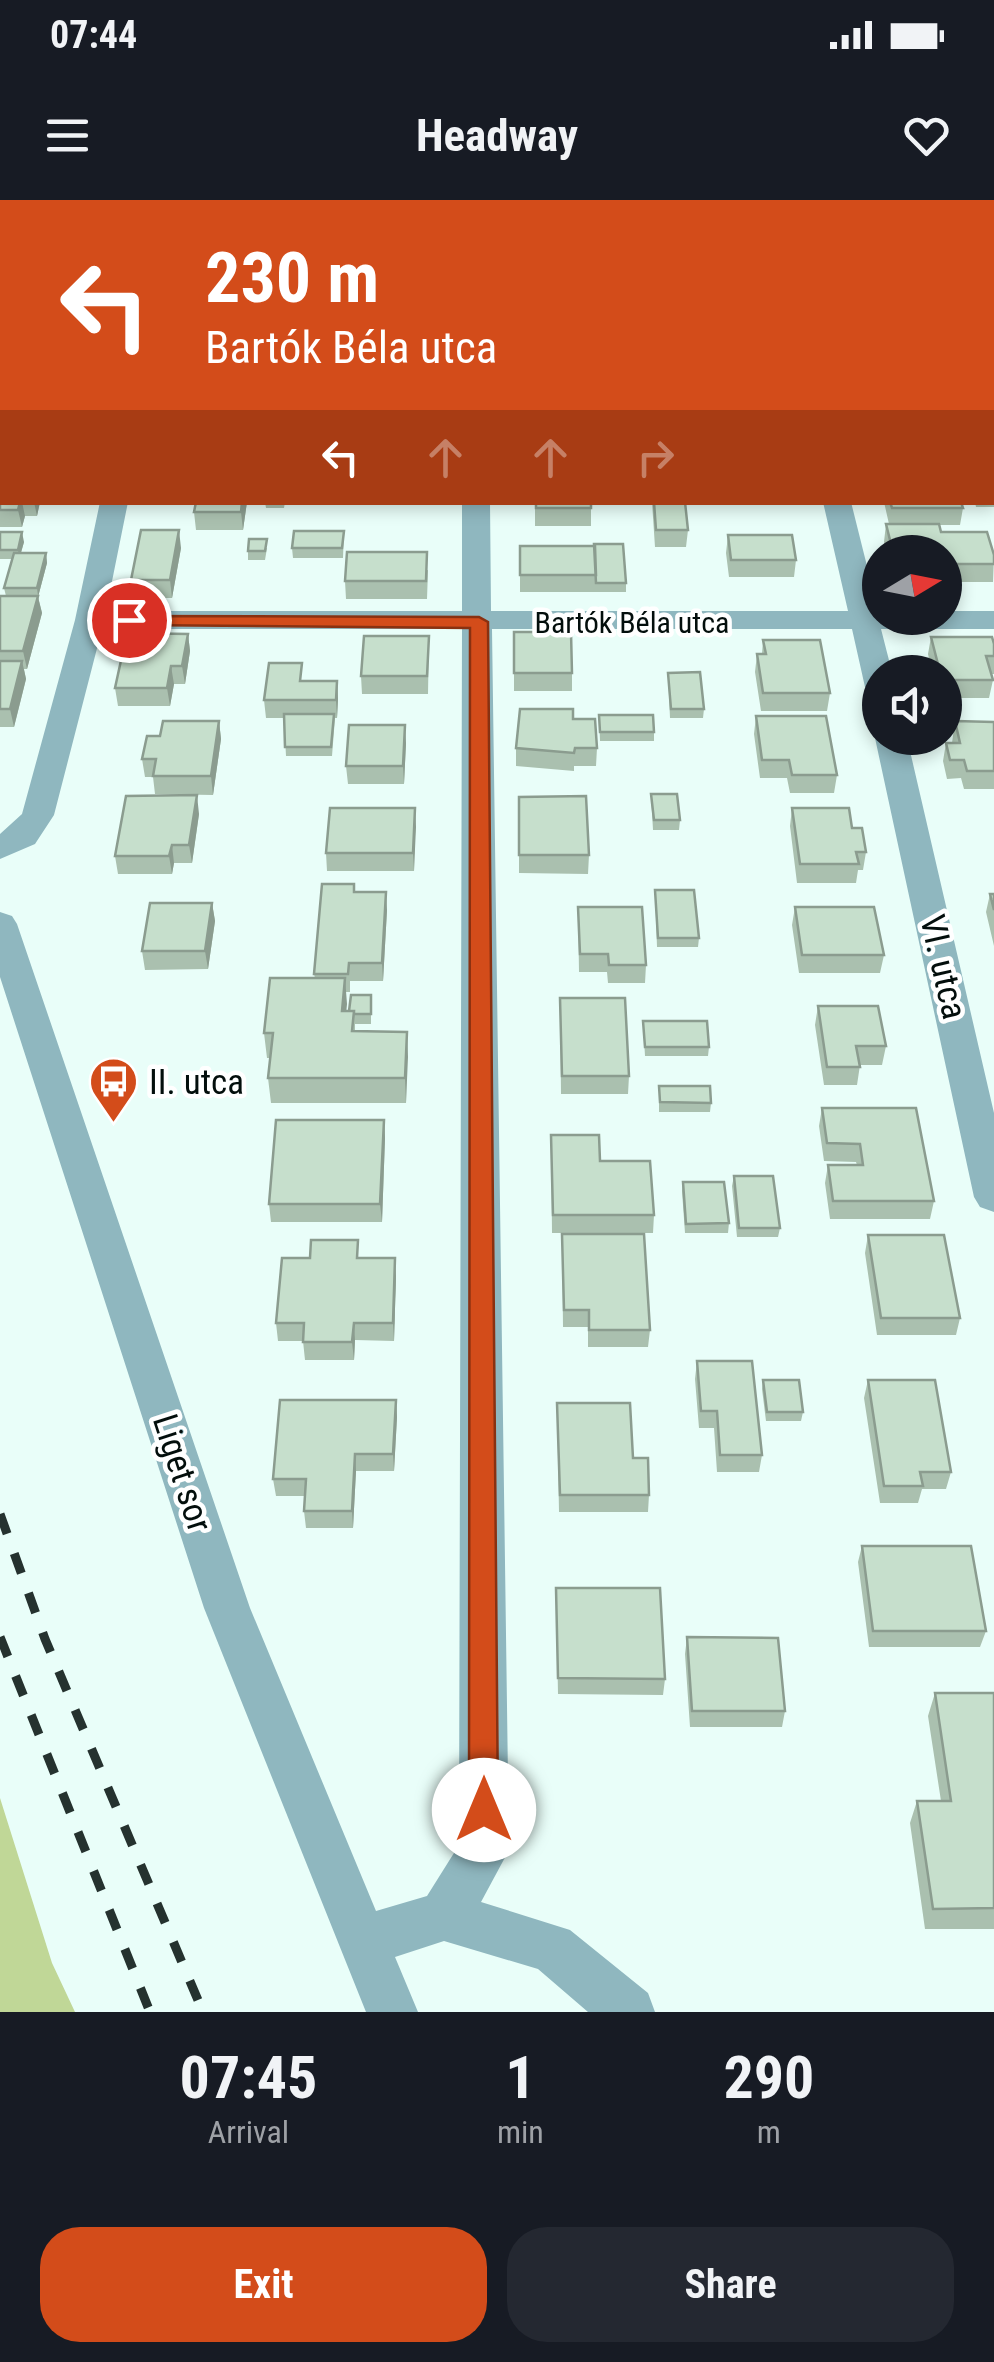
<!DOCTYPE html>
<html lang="en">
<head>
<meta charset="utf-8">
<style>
  :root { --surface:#171b24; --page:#242831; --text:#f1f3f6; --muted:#9ea1a6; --accent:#d34c1a }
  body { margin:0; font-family:"Roboto Condensed",sans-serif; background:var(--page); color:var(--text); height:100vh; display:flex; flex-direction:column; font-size:38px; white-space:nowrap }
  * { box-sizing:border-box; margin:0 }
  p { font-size:32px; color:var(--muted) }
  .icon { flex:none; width:55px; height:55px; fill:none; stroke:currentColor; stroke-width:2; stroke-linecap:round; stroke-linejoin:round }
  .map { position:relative; height:1812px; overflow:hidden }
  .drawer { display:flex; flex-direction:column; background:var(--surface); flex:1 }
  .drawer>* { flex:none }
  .top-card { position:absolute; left:0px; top:0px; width:995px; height:305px; box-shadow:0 5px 15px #0003; background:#d34c1a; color:#fff; overflow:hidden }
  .needle { width:65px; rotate:80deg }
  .buttons { position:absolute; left:862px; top:335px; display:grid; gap:20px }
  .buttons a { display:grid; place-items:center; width:100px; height:100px; border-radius:50%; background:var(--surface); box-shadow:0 5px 15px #0003; font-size:50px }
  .pin { position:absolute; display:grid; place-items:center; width:85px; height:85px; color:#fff; margin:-42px; border:5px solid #fff; border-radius:50%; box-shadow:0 2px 10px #0007 }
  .me { position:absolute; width:110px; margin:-55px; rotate:0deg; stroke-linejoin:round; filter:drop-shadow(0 0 8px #0008) }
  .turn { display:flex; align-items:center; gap:35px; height:210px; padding:0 40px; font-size:45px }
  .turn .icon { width:130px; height:130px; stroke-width:2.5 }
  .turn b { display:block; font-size:70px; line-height:85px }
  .lanes { display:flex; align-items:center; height:95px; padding:0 40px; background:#0003; justify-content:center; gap:50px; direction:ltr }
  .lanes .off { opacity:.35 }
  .eta { display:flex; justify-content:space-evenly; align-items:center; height:170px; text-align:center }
  .eta b { font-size:60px; font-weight:700; line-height:70px }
  .primary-button { display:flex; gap:20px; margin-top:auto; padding:20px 40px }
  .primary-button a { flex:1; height:115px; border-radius:40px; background:var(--accent); color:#fff; font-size:40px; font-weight:700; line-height:115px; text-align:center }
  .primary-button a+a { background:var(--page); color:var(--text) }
  .status { display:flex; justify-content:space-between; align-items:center; height:70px; padding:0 50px; background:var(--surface); direction:ltr }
  .status svg { height:28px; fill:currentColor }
  header { display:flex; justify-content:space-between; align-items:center; height:130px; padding:0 40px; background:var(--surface); font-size:45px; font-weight:700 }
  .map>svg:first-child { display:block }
</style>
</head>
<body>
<div class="status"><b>07:44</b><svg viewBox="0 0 49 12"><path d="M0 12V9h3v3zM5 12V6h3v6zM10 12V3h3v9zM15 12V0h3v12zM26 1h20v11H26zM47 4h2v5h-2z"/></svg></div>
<header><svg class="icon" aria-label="menu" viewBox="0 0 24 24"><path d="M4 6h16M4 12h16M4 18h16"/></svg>Headway<svg class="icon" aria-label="heart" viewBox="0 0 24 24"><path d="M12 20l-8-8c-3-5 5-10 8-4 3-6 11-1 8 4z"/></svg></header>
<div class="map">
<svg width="994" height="1812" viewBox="0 0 994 1812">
  <rect width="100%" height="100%" fill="#e9fef9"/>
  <path fill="#c0d797" d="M0,1598L52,1763L75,1812H0Z"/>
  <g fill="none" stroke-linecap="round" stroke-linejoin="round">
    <path fill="#8fb7bf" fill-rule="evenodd" d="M162,0H184V2H162Z
      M456,0H478V2H456Z
      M754,0H776V2H754Z
      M100,302H128L106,411H462V302H490L491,411H848L823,302H851L880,418H945V411H994V429H881L892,472H880V496L865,487L852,429H492L509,1650L481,1702L570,1730L648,1793L655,1812H588L538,1769L444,1741L395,1757L418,1812H366L204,1408L0,777V712L12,716L17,724L250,1408L376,1711L427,1696L459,1645L462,429H102L54,615L35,644L0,659V634L22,614L75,420Z
      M880,531V538H907L994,913V1012L980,1007L974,997L875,538Z"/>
    <path stroke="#25322f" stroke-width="9" stroke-dasharray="21 21" stroke-linecap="butt" d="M0,1314L45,1439L203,1812
      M0,1437L150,1812"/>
  </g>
  <path fill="#aac0af" d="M67,0H103L102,1H67Z
    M0,269L2,302H40L37,316H25L22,327H0Z
    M992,287H994V307H976L975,302H992Z
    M247,302L243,330H196L194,312Z
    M265,302H285L284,308H266Z
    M319,302H379V303Z
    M535,302H591V326H535Z
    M652,302H685L688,330L686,347H655Z
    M884,302H961L963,308L960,325H939L941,332L994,355L993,382H947L945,352H886L884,342L886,324H889Z
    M344,331L343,358H293L292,348Z
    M0,332L24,342L21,353H46L47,363L38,397L42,413L27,469H24L26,479L14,527H0V396H6L4,388L13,359H0Z
    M728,335L796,360L794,377H729L726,353Z
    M520,346H594L626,383V392H520Z
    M181,348L172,398H134L131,380Z
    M267,348L265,360H248V351Z
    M428,370L427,399H346L345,381Z
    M514,432L572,473V491H514Z
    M188,434L190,451L185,484H174L170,506H118L115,488Z
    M429,436L428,494H362L361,476Z
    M931,437L994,444V474H991L993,480L989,498H945V472H932L928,454Z
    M763,440L830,493L827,511H761L755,472L757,454H762Z
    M668,473L704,509L703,518H670Z
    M304,481H337L338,499L337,518H335L332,556H286L284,518H266L264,500Z
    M599,515L654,532V541H600Z
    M756,516L837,575L834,593H790L787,578H760L754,534Z
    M573,519L597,548L596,566H574V571L516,566V548Z
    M219,521L221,539L213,595L155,594L153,577H145L142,559L160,536Z
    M955,521L994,522V589H964L961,578L947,579L943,561L946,543H952Z
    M406,543L404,584H348L346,566Z
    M651,594L680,620L679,630H653Z
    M519,597L589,655L588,674L519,673Z
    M415,608L414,671H327L326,653Z
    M792,608L852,628L866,652L863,670H858L856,683H797L790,626Z
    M199,614L192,663H174L172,674H118L115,656Z
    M655,690L699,738L698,747H657Z
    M355,692L387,710L383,781H350V792H346V811H349L371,795V824H355V831L407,832L406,903H271L268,878L270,858H267L264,833L315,778L314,774Z
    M990,694H994V746L986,712Z
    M212,703L215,721L208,769L145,770L142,751Z
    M578,707L646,765L645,783H608L607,772H579Z
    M795,707L884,755L880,773H799L792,725Z
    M560,798L629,876L628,894H561Z
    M818,806L886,846L882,865H860L857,885H824L815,825Z
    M643,821L709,847L708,856H645Z
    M659,886L711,903L710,912H659Z
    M822,908L934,1001L930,1019H830L825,983L828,965H857L856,962L824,961L819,926Z
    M384,920L385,938L382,1022H271L269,1004Z
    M551,935L600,961L654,1015L653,1033H552Z
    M734,976L780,1028L778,1037H737L732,986Z
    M683,982L729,1023L728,1033H685L682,991Z
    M562,1034L650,1130L648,1147H588V1127H563Z
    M868,1035L960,1118L956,1135H877L865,1053Z
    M359,1058L396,1076L394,1141L355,1140L354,1160H305L303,1141H278L276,1123Z
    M697,1161L762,1255L759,1272H717L714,1228H699L695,1179Z
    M763,1180L803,1212L801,1221H766L762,1189Z
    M868,1180L951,1272L946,1289H922L918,1303H880L864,1198Z
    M396,1200L397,1217L394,1271H356L353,1328H306L304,1311L305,1296H276L273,1279Z
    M557,1203L633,1258L649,1295L648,1312H559Z
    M862,1346L986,1431L980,1447H869L858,1362Z
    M556,1388L665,1479L663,1495L558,1494Z
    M687,1437L785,1511L782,1527H690L685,1454Z
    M935,1493H994V1729H925L910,1623L917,1601H941L928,1516Z"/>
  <path fill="#8b9c8f" d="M20,302H22L25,316L22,327L18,310Z
    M34,302H40L37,316Z
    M242,302H247L243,330L241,312Z
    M179,330L181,348L172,398L170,380Z
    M22,332L24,342L19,359L18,350Z
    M46,353L47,363L38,397L42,413L27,469L23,451L38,396L37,388Z
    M188,434L190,451L185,484L182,466Z
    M22,461L26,479L14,527L10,509Z
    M171,466L174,484L170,506L167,488Z
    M337,481L338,499L337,518L336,500Z
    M219,521L221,539L213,595L211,576Z
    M405,525L406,543L404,584L403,566Z
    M197,595L199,614L192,663L189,645Z
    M415,608L416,627L414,671L413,653Z
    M172,645L174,663L172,674L169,656Z
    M386,692L387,710L383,781L382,763Z
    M212,703L215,721L208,769L205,751Z
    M345,778L347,804L344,836L342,811Z
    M407,832L408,857L406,903L405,878Z
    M384,920L385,938L382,1022L380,1004Z
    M395,1058L396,1076L394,1141L393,1123Z
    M354,1123L355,1140L354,1160L352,1142Z
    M396,1200L397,1217L394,1271L393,1254Z
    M355,1254L356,1271L353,1328L352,1311Z"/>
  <path fill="#c6dfcc" stroke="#8b9c8f" stroke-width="2.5" d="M202,0H258L257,2H201Z
    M276,0H315L314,2H276Z
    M384,0H436V2H384Z
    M612,0H657V2H612Z
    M804,0H852L853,2H805Z
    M890,0H942V2H891Z
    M992,216H994V254H992Z
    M0,269H2V302H20L18,310H0Z
    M196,302H242L241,312H194Z
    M536,302H591V308H536Z
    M654,302H685L688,330H656Z
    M890,302H961L963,308H892Z
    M886,324H939L941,332H987L994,355V364H950L948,356H945V352H893Z
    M141,330H179L170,380H131Z
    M294,331H344L342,348H292Z
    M0,332H22L18,350H0Z
    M728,335H792L796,360H731Z
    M249,339H267L265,351H248Z
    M594,344H623L626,383H596Z
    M520,346H595L596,375H520Z
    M347,352H427L426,381H345Z
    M14,353H46L37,388H4Z
    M0,396H38L23,451H0Z
    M514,432H571L572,473H514Z
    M127,433L188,434L182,466H171L167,488H115Z
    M364,436H429L427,476H361Z
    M931,437H992L994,444V456H986L993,480H945V472H940Z
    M763,440H820L830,493H763L757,454H766Z
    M0,461H22L10,509H0Z
    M269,463H302L300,481H337L336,500H264Z
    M700,472L704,509H671L668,473Z
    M520,509H573V519H595L597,548H575L574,553L516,548Z
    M284,514H334L331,547H285Z
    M599,515H653L654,532H600Z
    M756,516H826L837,575H792L789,560H762Z
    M163,521H219L211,576H153L156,559H142L147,536H160Z
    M955,521L994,522V571H967L964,560H950L946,543H960Z
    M349,525H405L403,566H346Z
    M651,594H677L680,620H654Z
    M197,595L189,645H172L169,656H115L126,596Z
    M586,596L589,655H519V597Z
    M330,608H415L413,653H326Z
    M792,608H849L852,628H862L866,652H856L859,664H800Z
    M322,684H354V692H386L382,763H349L348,774H314Z
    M655,690H694L699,738H658Z
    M990,694H994V710Z
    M150,703H212L205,751H142Z
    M578,707H642L646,765H609L608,754H580Z
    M795,707H874L884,755H802Z
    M270,778H345L342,811H354L352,831L407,832L405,878H268L273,833H264Z
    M351,795H371V814H354V811H349Z
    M560,798H625L629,876H562Z
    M818,806H878L886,846H856L860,867H827Z
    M643,821H707L709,847H645Z
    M659,886H710L711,903L660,902Z
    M822,908H916L934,1001H833L828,965H863L860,944L827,943Z
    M276,920H384L380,1004H269Z
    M551,935H599L600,961H650L654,1015H553Z
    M734,976H773L780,1028H739Z
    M683,982H724L729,1023L686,1024Z
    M562,1034H644L650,1130H589V1110H564Z
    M868,1035H944L960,1118H881Z
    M311,1040H358L357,1058H395L393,1123H354L352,1142H303L304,1123H276L282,1058H310Z
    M697,1161H752L762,1255H720L717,1211H701Z
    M763,1180H799L803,1212H767Z
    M868,1180H935L951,1272H920L923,1286H884Z
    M280,1200H396L393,1254H355L352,1311H304L306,1279H273Z
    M557,1203H630L633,1258H648L649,1295H560Z
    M862,1346H971L986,1431H873Z
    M556,1388H660L665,1479L558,1478Z
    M687,1437L778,1438L785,1511H692Z
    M935,1493H994V1708L933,1709L917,1601H951Z"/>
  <path fill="#d34c1a" stroke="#893111" stroke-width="2.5" d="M123,416L479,417L488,422L498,1610L494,1621L484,1625L473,1621L469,1610L470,428L129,425L123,424Z"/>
  <defs>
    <symbol id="bus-pin" viewBox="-11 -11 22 30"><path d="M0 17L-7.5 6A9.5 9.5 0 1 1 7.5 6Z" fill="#d34c1a" stroke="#fff"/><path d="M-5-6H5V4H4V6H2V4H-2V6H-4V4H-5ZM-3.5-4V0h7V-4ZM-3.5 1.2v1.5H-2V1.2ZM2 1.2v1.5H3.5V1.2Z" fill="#fff"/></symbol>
  </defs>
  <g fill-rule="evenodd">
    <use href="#bus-pin" x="86" y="854" width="55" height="75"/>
  </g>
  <g text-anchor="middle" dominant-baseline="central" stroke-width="9" stroke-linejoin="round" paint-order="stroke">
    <g font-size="30" fill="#030e0c" stroke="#fff">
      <text x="632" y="422">Bartók Béla utca</text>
    </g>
    <g font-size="35" fill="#030e0c" stroke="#fff">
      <text transform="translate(943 767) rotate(77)">VI. utca</text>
      <text transform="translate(182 1273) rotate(72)">Liget sor</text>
    </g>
    <g font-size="35" fill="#030e0c" stroke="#fff" text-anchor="start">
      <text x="149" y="882">II. utca</text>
    </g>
  </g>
</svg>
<div class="buttons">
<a><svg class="needle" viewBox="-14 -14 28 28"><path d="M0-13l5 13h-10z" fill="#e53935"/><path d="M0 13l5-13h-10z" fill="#9ea1a6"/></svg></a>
<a><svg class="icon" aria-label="sound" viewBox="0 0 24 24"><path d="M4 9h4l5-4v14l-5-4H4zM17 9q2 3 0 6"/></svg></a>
</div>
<div class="pin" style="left:129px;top:420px;background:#d93025"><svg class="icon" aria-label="arrive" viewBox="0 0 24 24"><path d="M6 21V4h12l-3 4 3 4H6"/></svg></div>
<svg class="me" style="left:484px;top:1610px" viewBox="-20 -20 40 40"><circle r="19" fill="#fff"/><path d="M0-13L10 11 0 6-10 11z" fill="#d34c1a"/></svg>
<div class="top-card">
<div class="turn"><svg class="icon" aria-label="left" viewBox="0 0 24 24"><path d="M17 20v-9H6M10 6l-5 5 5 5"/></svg><div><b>230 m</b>Bartók Béla utca</div></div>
<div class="lanes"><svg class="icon" aria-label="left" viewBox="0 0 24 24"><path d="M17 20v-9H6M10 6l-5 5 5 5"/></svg><svg class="icon off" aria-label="ahead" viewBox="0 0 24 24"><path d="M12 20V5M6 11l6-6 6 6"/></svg><svg class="icon off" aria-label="ahead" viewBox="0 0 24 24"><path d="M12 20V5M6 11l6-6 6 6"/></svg><svg class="icon off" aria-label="right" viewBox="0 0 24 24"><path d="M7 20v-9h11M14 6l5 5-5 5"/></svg></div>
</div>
</div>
<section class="drawer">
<div class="eta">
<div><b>07:45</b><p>Arrival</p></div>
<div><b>1</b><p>min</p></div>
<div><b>290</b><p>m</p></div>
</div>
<div class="primary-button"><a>Exit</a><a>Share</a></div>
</section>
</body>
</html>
